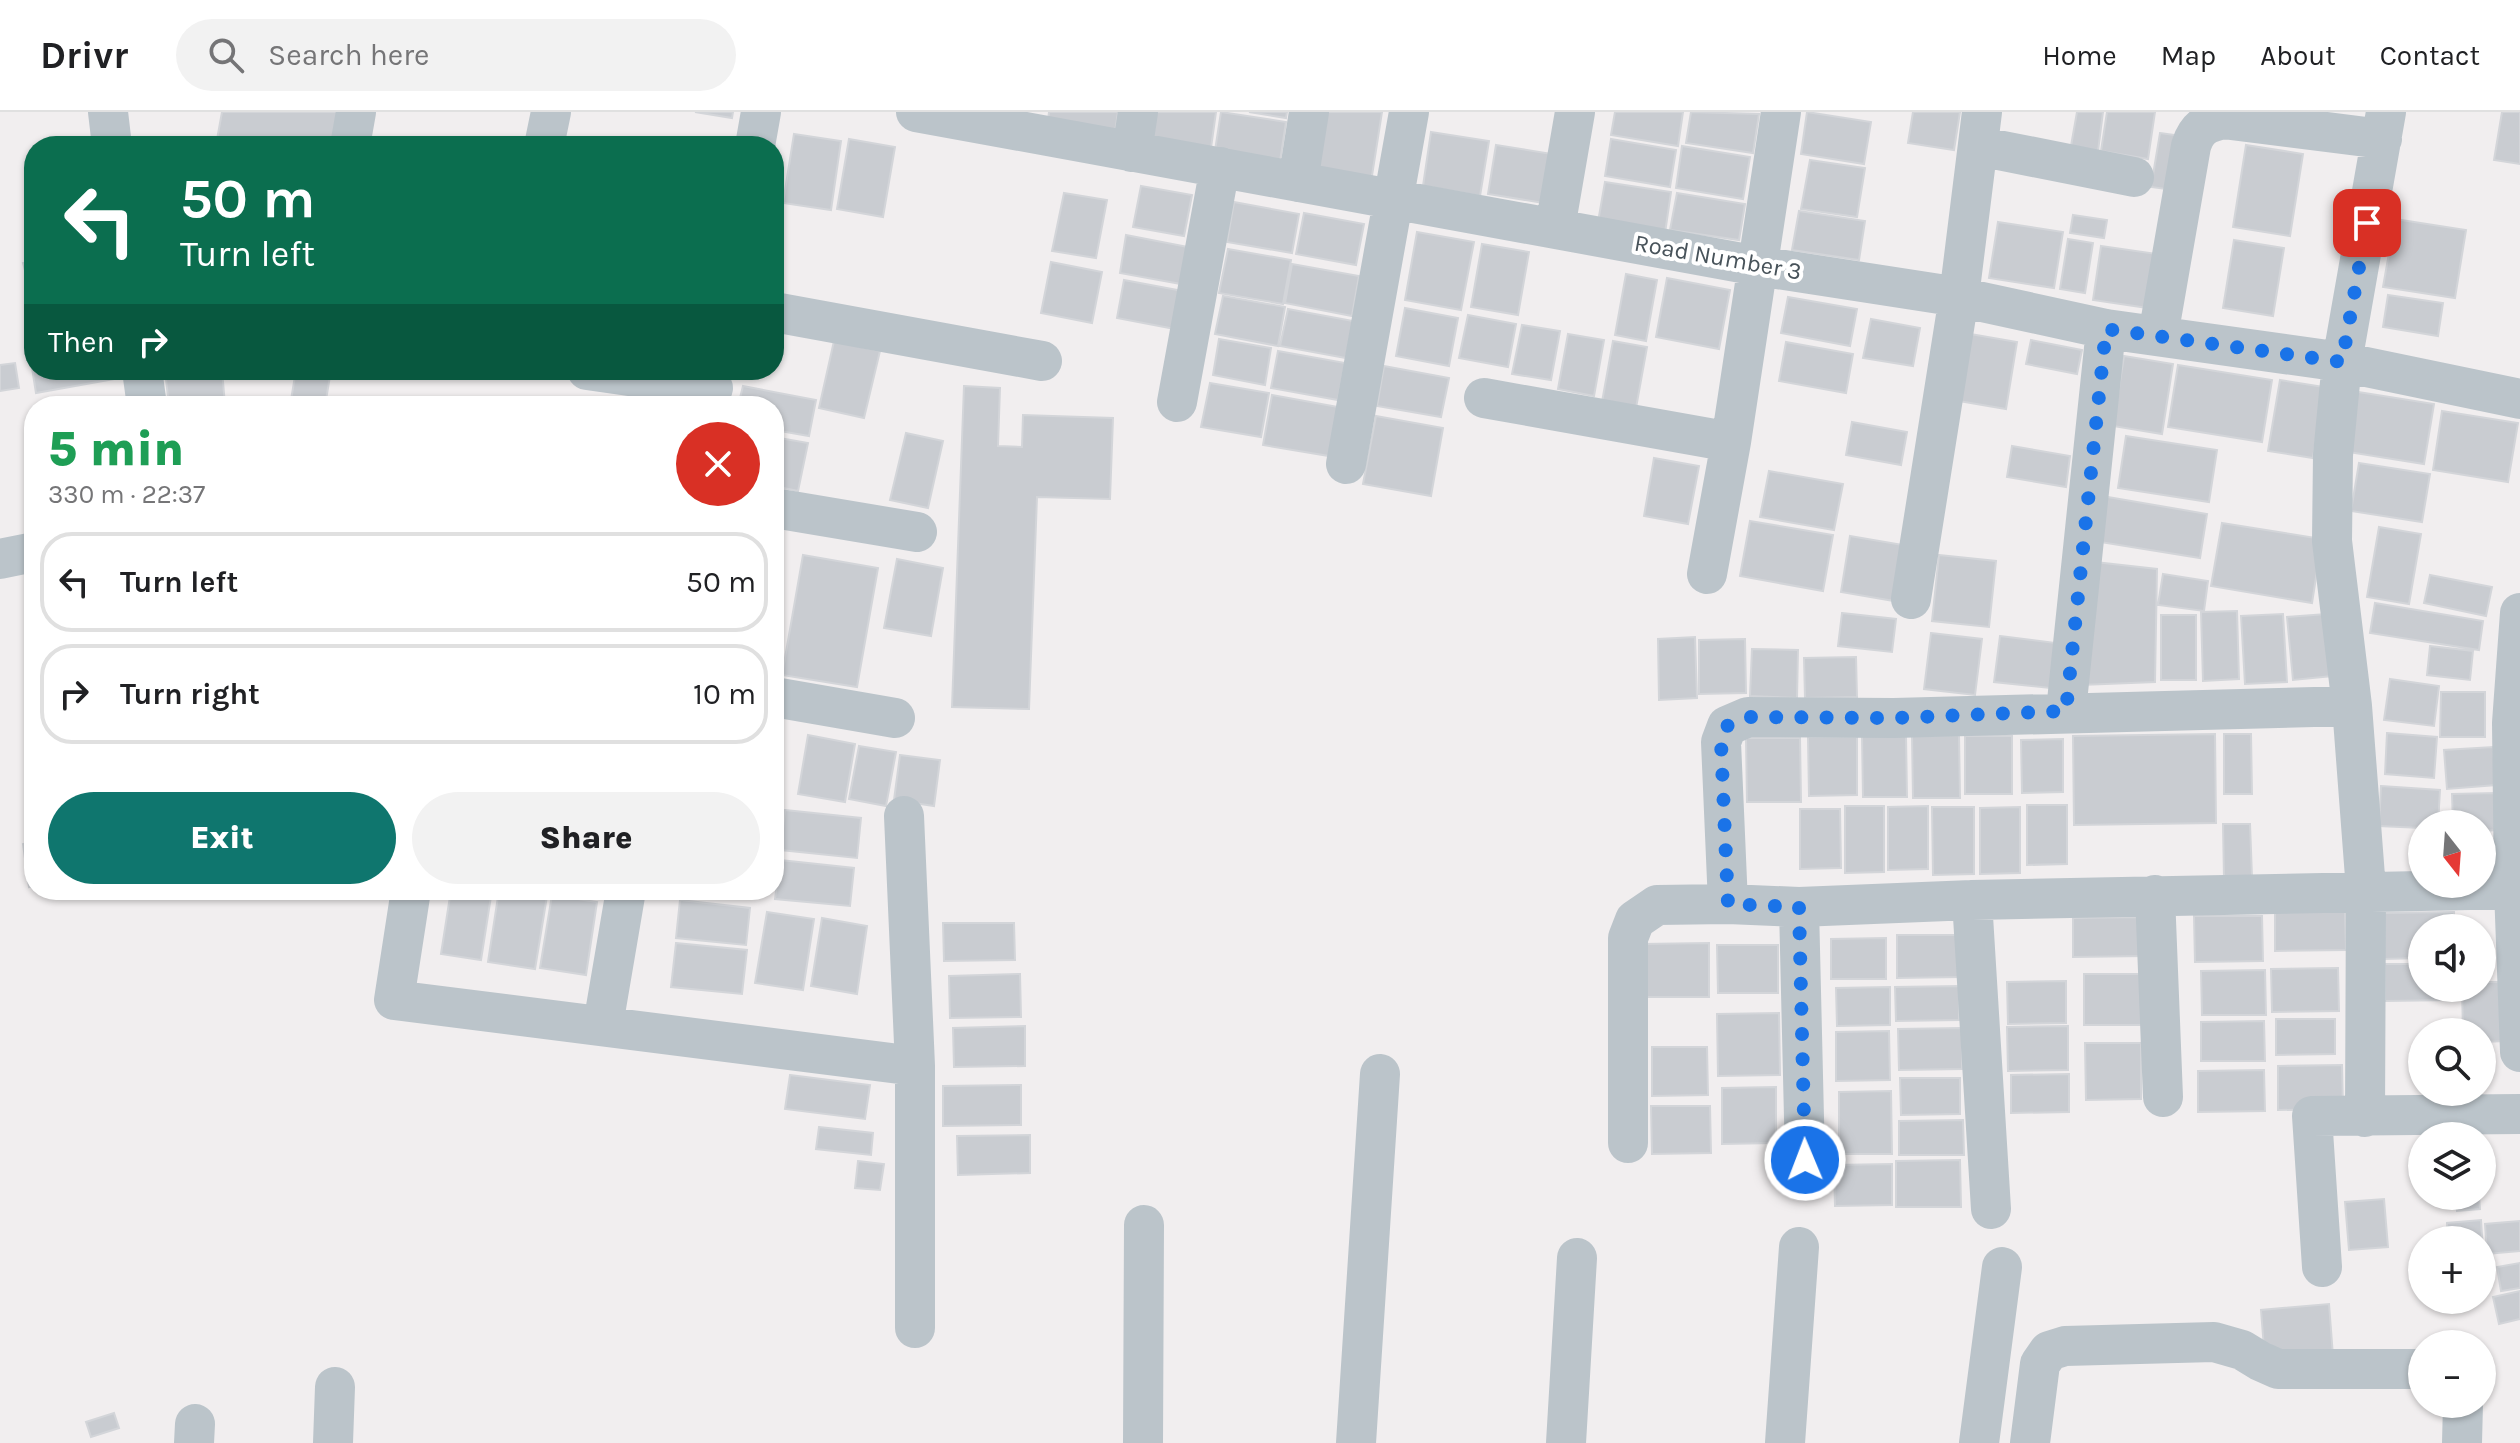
<!DOCTYPE html>
<html lang="en">
<head>
<meta charset="utf-8">
<style>
  :root { --surface:#fff; --page:#f2f2f2; --text:#202124; --muted:#757577; --line:#e0e0e0; --accent:#0f766e }
  body { margin:0; font-family:Karla,sans-serif; background:var(--page); color:var(--text); height:100vh; display:flex; flex-direction:column; font-size:30px; white-space:nowrap }
  * { box-sizing:border-box; margin:0 }
  p { font-size:26px; color:var(--muted) }
  .icon { flex:none; width:44px; height:44px; fill:none; stroke:currentColor; stroke-width:2; stroke-linecap:round; stroke-linejoin:round }
  .map { position:relative; flex:1; overflow:hidden }
  .sheet { position:absolute; left:24px; top:284px; width:760px; height:504px; display:flex; flex-direction:column; background:var(--surface); border-radius:32px; box-shadow:0 2px 6px #0004 }
  .sheet>* { flex:none }
  .guide { position:absolute; left:24px; top:24px; width:760px; height:244px; border-radius:32px; box-shadow:0 2px 6px #0004; background:#0b6e4f; color:#fff; overflow:hidden }
  .needle { width:52px; rotate:163deg }
  .controls { position:absolute; left:2408px; top:698px; display:grid; gap:16px }
  .controls a { display:grid; place-items:center; width:88px; height:88px; border-radius:50%; background:var(--surface); box-shadow:0 2px 6px #0004; font-size:40px }
  .pin { position:absolute; display:grid; place-items:center; width:68px; height:68px; color:#fff; margin:-34px; border-radius:16px; box-shadow:0 4px 12px #0006 }
  .me { position:absolute; width:88px; margin:-44px; rotate:359deg; stroke-linejoin:round; filter:drop-shadow(0 0 6px #0008) }
  .turn { display:flex; align-items:center; gap:28px; height:168px; padding:0 24px; font-size:36px }
  .turn .icon { width:104px; height:104px; stroke-width:2.5 }
  .turn b { display:block; font-size:56px; line-height:68px }
  .then { display:flex; align-items:center; height:76px; padding:0 24px; background:#0003; gap:16px; font-size:30px }
  .round { display:grid; place-items:center; flex:none; width:84px; height:84px; border-radius:42px; background:var(--page) }
  .head { display:flex; align-items:center; justify-content:space-between; height:136px; padding:0 24px }
  h1 { font-size:48px; font-weight:800; line-height:60px; color:#1e9e55 }
  .action { display:flex; gap:16px; margin-top:auto; padding:16px 24px }
  .action a { flex:1; height:92px; border-radius:48px; background:var(--accent); color:#fff; font-size:32px; font-weight:800; line-height:92px; text-align:center }
  .action a+a { background:var(--page); color:var(--text) }
  ul { padding:0; list-style:none }
  li { display:flex; align-items:center; gap:24px; height:100px; margin:0 16px 12px; padding:0 8px; border:4px solid var(--line); border-radius:32px }
  li div { flex:1 }
  li b { display:block; font-size:30px }
  li em { font-style:normal }
  header { display:flex; align-items:center; gap:48px; box-sizing:border-box; height:112px; padding:0 40px; background:var(--surface); border-bottom:2px solid var(--line) }
  header strong { font-size:38px }
  nav { display:flex; gap:44px; margin-inline-start:auto; font-size:28px }
  .search { width:560px; height:72px; background:var(--page); display:flex; align-items:center; gap:20px; box-sizing:border-box; padding:0 28px; border-radius:44px; color:var(--muted); font-size:30px }
  .map>svg:first-child { display:block }
</style>
</head>
<body>
<header>
<strong>Drivr</strong>
<div class="search"><svg class="icon" aria-label="search" viewBox="0 0 24 24"><circle cx="10" cy="10" r="6"/><path d="M15 15l6 6"/></svg>Search here</div>
<nav><a>Home</a><a>Map</a><a>About</a><a>Contact</a></nav>
</header>
<div class="map">
<svg width="2520" height="1331" viewBox="0 0 2520 1331">
  <rect width="100%" height="100%" fill="#f1eeef"/>
  <path fill="#c9ccd1" stroke="#d3d5d9" stroke-width="2" d="M222,0H339L333,34L216,33Z
    M695,0H733L732,6Z
    M1049,0H1118L1114,27L1047,17Z
    M1151,0H1216L1210,43L1146,33Z
    M1221,0L1286,10L1279,56L1214,45Z
    M1249,0H1287L1286,6Z
    M1326,0H1382L1371,70L1316,61Z
    M1615,0H1683L1678,34L1611,23Z
    M1691,0L1759,2L1753,41L1686,31Z
    M1807,0L1871,10L1864,52L1801,42Z
    M1913,0H1960L1954,38L1908,31Z
    M2077,0H2103L2098,39L2071,34Z
    M2107,0H2155L2148,47L2101,39Z
    M2502,0H2520V52L2494,48Z
    M1431,20L1489,29L1480,84L1423,74Z
    M2160,21L2182,24L2173,78L2151,75Z
    M794,22L841,29L831,98L783,91Z
    M849,27L895,35L883,105L837,97Z
    M1611,27L1676,38L1670,75L1605,64Z
    M1496,33L1558,43L1550,92L1488,82Z
    M2246,33L2303,42L2290,124L2233,115Z
    M1682,34L1750,45L1743,87L1676,76Z
    M1810,48L1865,56L1857,105L1801,97Z
    M1605,70L1671,80L1665,121L1598,110Z
    M1141,74L1192,83L1184,124L1133,115Z
    M1064,81L1107,88L1096,146L1052,139Z
    M1677,81L1745,92L1739,128L1670,118Z
    M1234,90L1299,102L1292,141L1227,130Z
    M1799,99L1865,109L1859,148L1792,138Z
    M1304,101L1364,112L1356,153L1296,142Z
    M2073,103L2107,108L2104,126L2070,121Z
    M2395,107L2466,118L2455,186L2383,175Z
    M1998,110L2063,120L2054,176L1989,166Z
    M1417,120L1474,130L1461,198L1405,188Z
    M1126,123L1188,135L1181,172L1120,161Z
    M2068,127L2093,131L2085,181L2060,177Z
    M2234,128L2284,136L2273,204L2223,196Z
    M1482,132L1529,140L1518,203L1471,195Z
    M2101,134L2157,142L2148,196L2093,188Z
    M1228,137L1291,148L1283,192L1219,181Z
    M34,149V191L23,151Z
    M1051,150L1102,160L1092,211L1041,201Z
    M1292,152L1359,164L1352,204L1285,191Z
    M1626,162L1657,168L1646,229L1615,223Z
    M1667,166L1730,178L1719,237L1656,225Z
    M1124,168L1183,179L1175,217L1117,206Z
    M2388,183L2443,191L2438,224L2383,215Z
    M1223,184L1285,195L1278,234L1215,222Z
    M1788,185L1857,197L1850,234L1781,221Z
    M1405,196L1458,206L1449,254L1396,244Z
    M1288,197L1353,209L1346,246L1280,234Z
    M1468,203L1516,212L1508,255L1459,246Z
    M1871,207L1920,216L1913,254L1863,246Z
    M1522,213L1560,219L1551,268L1512,262Z
    M1959,220L2017,230L2006,297L1947,287Z
    M1568,222L1604,228L1594,284L1558,277Z
    M1219,227L1271,236L1265,273L1213,263Z
    M2031,228L2082,238L2077,262L2026,252Z
    M834,229L880,239L864,306L819,296Z
    M1613,229L1647,235L1636,296L1602,290Z
    M1786,230L1853,242L1846,281L1779,269Z
    M1278,239L1345,251L1338,288L1271,276Z
    M2124,244L2173,252L2162,322L2113,314Z
    M15,251L19,276L0,279V253Z
    M2178,253L2272,268L2262,330L2168,315Z
    M1384,254L1449,266L1441,305L1377,294Z
    M34,255V258H118L120,266L36,281L32,256Z
    M165,258H222L225,293L169,294Z
    M296,258H331L325,294H290Z
    M2280,268L2324,275L2313,346L2268,339Z
    M1210,271L1269,281L1261,325L1201,315Z
    M743,274L816,288L809,324L774,318V294H738Z
    M964,274L1000,276L998,334L1022,335L1023,303L1113,306L1110,387L1037,385L1029,597L952,595Z
    M2352,279L2434,292L2424,352L2342,339Z
    M1272,283L1338,295L1329,344L1263,333Z
    M2442,299L2518,311L2508,370L2433,358Z
    M1376,304L1443,316L1431,384L1363,372Z
    M1852,310L1907,320L1901,353L1846,343Z
    M906,321L943,329L928,396L890,388Z
    M2126,324L2217,338L2209,390L2118,376Z
    M774,325L808,331L798,379L774,374Z
    M2012,334L2070,344L2066,375L2007,365Z
    M1654,346L1699,354L1688,412L1644,404Z
    M2359,351L2430,362L2422,410L2351,399Z
    M1769,359L1843,372L1834,418L1760,405Z
    M2102,384L2207,402L2200,446L2094,429Z
    M1750,409L1833,423L1823,479L1740,464Z
    M2222,411L2322,427L2312,491L2211,474Z
    M2379,415L2421,422L2409,492L2367,485Z
    M1850,424L1903,433L1894,489L1841,480Z
    M803,443L878,456L857,575L782,563Z
    M1939,443L1996,449L1989,515L1932,509Z
    M897,447L943,456L931,524L884,516Z
    M2086,449L2157,457L2155,570L2081,573Z
    M2163,462L2208,469L2204,499L2158,493Z
    M2430,463L2492,475L2486,504L2424,491Z
    M2375,491L2483,509L2479,538L2370,521Z
    M2237,499L2239,567L2203,569L2201,500Z
    M1842,501L1896,507L1892,540L1838,534Z
    M2283,502L2287,570L2245,572L2241,504Z
    M2326,502L2332,564L2293,568L2287,505Z
    M2161,503H2196V568H2161Z
    M1931,521L1982,527L1975,583L1924,577Z
    M2000,524L2056,531L2050,576L1994,570Z
    M1695,525L1697,586L1659,588L1658,527Z
    M1745,527L1746,581L1699,582V528Z
    M2430,534L2473,539L2470,568L2427,563Z
    M1752,537L1798,538L1797,586L1750,584Z
    M1856,545L1857,585L1805,586L1804,546Z
    M2390,567L2439,574L2434,614L2384,608Z
    M2441,580H2485V625H2440Z
    M2387,621L2437,625L2434,666L2385,662Z
    M2215,622L2216,711L2074,713L2073,624Z
    M2224,622H2251L2252,682H2224Z
    M808,623L855,632L845,690L798,682Z
    M1959,623L1960,686H1913L1912,624Z
    M1862,624H1906L1907,685H1863Z
    M1965,624H2012V682H1965Z
    M1808,625H1857V683L1809,684Z
    M1746,626H1800L1801,690H1747Z
    M2063,627V680L2022,681L2021,628Z
    M859,634L896,640L886,694L849,687Z
    M2493,635L2496,673L2447,677L2444,638Z
    M900,643L940,648L934,694L894,688Z
    M2381,674L2440,678L2438,712H2422V716L2379,714Z
    M2496,681L2497,718L2482,719V712H2453L2452,682Z
    M2027,693H2067V752L2027,753Z
    M1845,694H1884V760L1845,761Z
    M1928,694V757L1888,758V695Z
    M1932,695H1974V762L1933,763Z
    M2020,695V761L1980,762V696Z
    M1800,697H1840L1841,756L1800,757Z
    M785,698L861,706L857,746L781,738Z
    M2223,712H2250L2252,765L2224,766Z
    M34,730V774L29,775L23,732Z
    M2482,741L2502,742L2501,766H2482Z
    M780,748L854,756L850,794L775,787Z
    M451,778H492L481,848L441,842Z
    M499,778L547,784L535,857L488,850Z
    M708,778H754L753,783Z
    M552,783L597,790L586,863L540,856Z
    M680,788L750,796L746,833L676,826Z
    M2275,798H2345L2346,838L2275,839Z
    M767,800L814,807L803,878L755,871Z
    M2454,800V816H2422V846L2382,847L2381,801Z
    M2194,804H2262L2263,849L2195,850Z
    M2143,805L2144,844L2073,845V806Z
    M822,806L867,814L857,882L811,874Z
    M943,811H1014L1015,848L944,849Z
    M1897,823H1960V865L1897,866Z
    M1886,826V867H1831V827Z
    M676,831L747,838L742,882L671,875Z
    M1709,831V885H1643L1642,832Z
    M1717,833H1778V881H1718Z
    M2385,852H2422V876H2454V888L2385,889Z
    M2338,856L2339,899L2272,900L2271,857Z
    M2265,858L2266,903H2202L2201,859Z
    M1020,862L1021,905L950,906L949,864Z
    M2084,862H2144L2145,913H2084Z
    M2066,869V911L2008,912L2007,870Z
    M2482,870H2505L2506,929L2482,930V920H2463L2462,876H2482Z
    M1959,874V908L1896,909L1895,875Z
    M1890,875V913L1837,914L1836,876Z
    M1779,901L1780,963L1718,964L1717,902Z
    M2276,907H2335V942L2276,943Z
    M2264,909L2265,949H2201V910Z
    M1025,914V954L954,955L953,916Z
    M2068,914V958L2008,959L2007,915Z
    M1962,916V957L1899,958L1898,917Z
    M1889,919L1890,968L1836,969V920Z
    M2085,931H2141V987L2086,988Z
    M1652,935H1707L1708,983L1652,984Z
    M2342,953L2343,997L2278,998V954Z
    M2264,958L2265,999L2198,1000V959Z
    M2069,962V1000L2011,1001V963Z
    M790,963L870,973L865,1007L785,997Z
    M1900,966H1960V1002L1901,1003Z
    M1021,973V1013L943,1014V974Z
    M1776,975V1031L1722,1032V976Z
    M1891,979L1892,1042H1839V980Z
    M1651,994H1710L1711,1041L1652,1042Z
    M1963,1008L1964,1043H1899V1009Z
    M819,1015L873,1021L871,1043L816,1037Z
    M1030,1023V1061L958,1063L957,1024Z
    M1960,1048L1961,1095H1896V1049Z
    M858,1049L884,1052L880,1078L855,1076Z
    M1892,1052V1093L1835,1094L1834,1053Z
    M2455,1084H2479L2480,1097L2457,1099Z
    M2384,1087L2388,1135L2349,1138L2345,1090Z
    M2481,1108L2483,1139L2482,1128H2448L2447,1111Z
    M2520,1109V1139L2487,1142L2485,1112Z
    M2520,1151V1176L2501,1179L2497,1155Z
    M2520,1179V1207L2499,1212L2493,1185Z
    M2329,1192L2333,1244L2265,1249L2261,1198Z
    M114,1301L119,1316L91,1325L86,1310Z"/>
  <g fill="none" stroke-linecap="round" stroke-linejoin="round">
    <path stroke="#bbc4ca" stroke-width="40" d="M108,0L112,34
      M916,0L1758,154L1959,185L2106,217L2342,250L2520,287
      M350,34L356,0
      M544,34L551,0
      M755,34L761,0
      M1978,34L2134,65
      M1132,40L1138,0
      M1298,70L1309,0
      M1555,116L1575,0
      M774,200L1042,249
      M2158,224L2191,34C2197,16 2204,12 2223,7L2382,27
      M142,258L147,294
      M587,258L713,276
      M1484,286L1731,330
      M1177,290L1220,55
      M1346,352L1409,0
      M774,396L917,420
      M0,447L34,440
      M1707,462L1731,330L1781,0
      M1911,487L1959,185L1982,0
      M2520,501L2512,611L2514,777L2520,940
      M774,585L895,606
      M2066,599L2106,217
      M904,704L915,954V1216
      M411,778L394,888L915,954
      M2155,783L2163,985
      M1972,788L1991,1097
      M1728,792L1721,630L1727,614L1748,605L1894,606L2352,594
      M1799,795L1805,1048
      M603,913L626,778
      M2365,1005L2366,778L2352,594L2332,429L2333,343L2342,250L2386,0
      M1628,1031V826L1635,808L1657,793L1728,792L1799,795L1972,788L2520,777
      M2322,1155L2312,1004L2520,1002
      M194,1331L195,1312
      M333,1331L335,1275
      M1143,1331L1144,1113
      M1356,1331L1380,962
      M1566,1331L1577,1146
      M1785,1331L1799,1135
      M1979,1331L2002,1155
      M2030,1331L2040,1252L2049,1239L2065,1234L2214,1230L2242,1238L2260,1249L2278,1257H2422
      M2462,1331L2463,1292"/>
  </g>
  <g fill="none" stroke-linecap="round" stroke-linejoin="round">
    <path stroke="#1a73e8" stroke-width="14" stroke-dasharray="0 25.2" d="M1805,1048L1799,795L1728,792L1721,630L1727,614L1748,605L1894,606L2066,599L2106,217L2342,250L2367,111"/>
  </g>
  <g text-anchor="middle" dominant-baseline="central" stroke-width="8" stroke-linejoin="round" paint-order="stroke">
    <g font-size="24" fill="#48535a" stroke="#fff">
      <text transform="translate(1718 145) rotate(10)">Road Number 3</text>
    </g>
  </g>
</svg>
<div class="controls">
<a><svg class="needle" viewBox="-14 -14 28 28"><path d="M0-13l5 13h-10z" fill="#e53935"/><path d="M0 13l5-13h-10z" fill="#757577"/></svg></a>
<a><svg class="icon" aria-label="sound" viewBox="0 0 24 24"><path d="M4 9h4l5-4v14l-5-4H4zM17 9q2 3 0 6"/></svg></a>
<a><svg class="icon" aria-label="search" viewBox="0 0 24 24"><circle cx="10" cy="10" r="6"/><path d="M15 15l6 6"/></svg></a>
<a><svg class="icon" aria-label="layers" viewBox="0 0 24 24"><path d="M12 4l9 5-9 5-9-5zM3 14l9 5 9-5"/></svg></a>
<a>+</a>
<a>−</a>
</div>
<div class="pin" style="left:2367px;top:111px;background:#d93025"><svg class="icon" aria-label="arrive" viewBox="0 0 24 24"><path d="M6 21V4h12l-3 4 3 4H6"/></svg></div>
<svg class="me" style="left:1805px;top:1048px" viewBox="-20 -20 40 40"><circle r="17" fill="#1a73e8" stroke="#fff" stroke-width="3"/><path d="M0-11L8 9 0 5-8 9z" fill="#fff"/></svg>
<div class="guide">
<div class="turn"><svg class="icon" aria-label="left" viewBox="0 0 24 24"><path d="M17 20v-9H6M10 6l-5 5 5 5"/></svg><div><b>50 m</b>Turn left</div></div>
<div class="then">Then<svg class="icon" aria-label="right" viewBox="0 0 24 24"><path d="M7 20v-9h11M14 6l5 5-5 5"/></svg></div>
</div>
<section class="sheet">
<div class="head"><div><h1>5 min</h1><p>330 m · 22:37</p></div><a class="round" style="background:#d93025;color:#fff"><svg class="icon" aria-label="close" viewBox="0 0 24 24"><path d="M6 6l12 12M18 6L6 18"/></svg></a></div>
<ul>
<li><svg class="icon" aria-label="left" viewBox="0 0 24 24"><path d="M17 20v-9H6M10 6l-5 5 5 5"/></svg><div><b>Turn left</b></div><em>50 m</em></li>
<li><svg class="icon" aria-label="right" viewBox="0 0 24 24"><path d="M7 20v-9h11M14 6l5 5-5 5"/></svg><div><b>Turn right</b></div><em>10 m</em></li>
</ul>
<div class="action"><a>Exit</a><a>Share</a></div>
</section>
</div>
</body>
</html>
